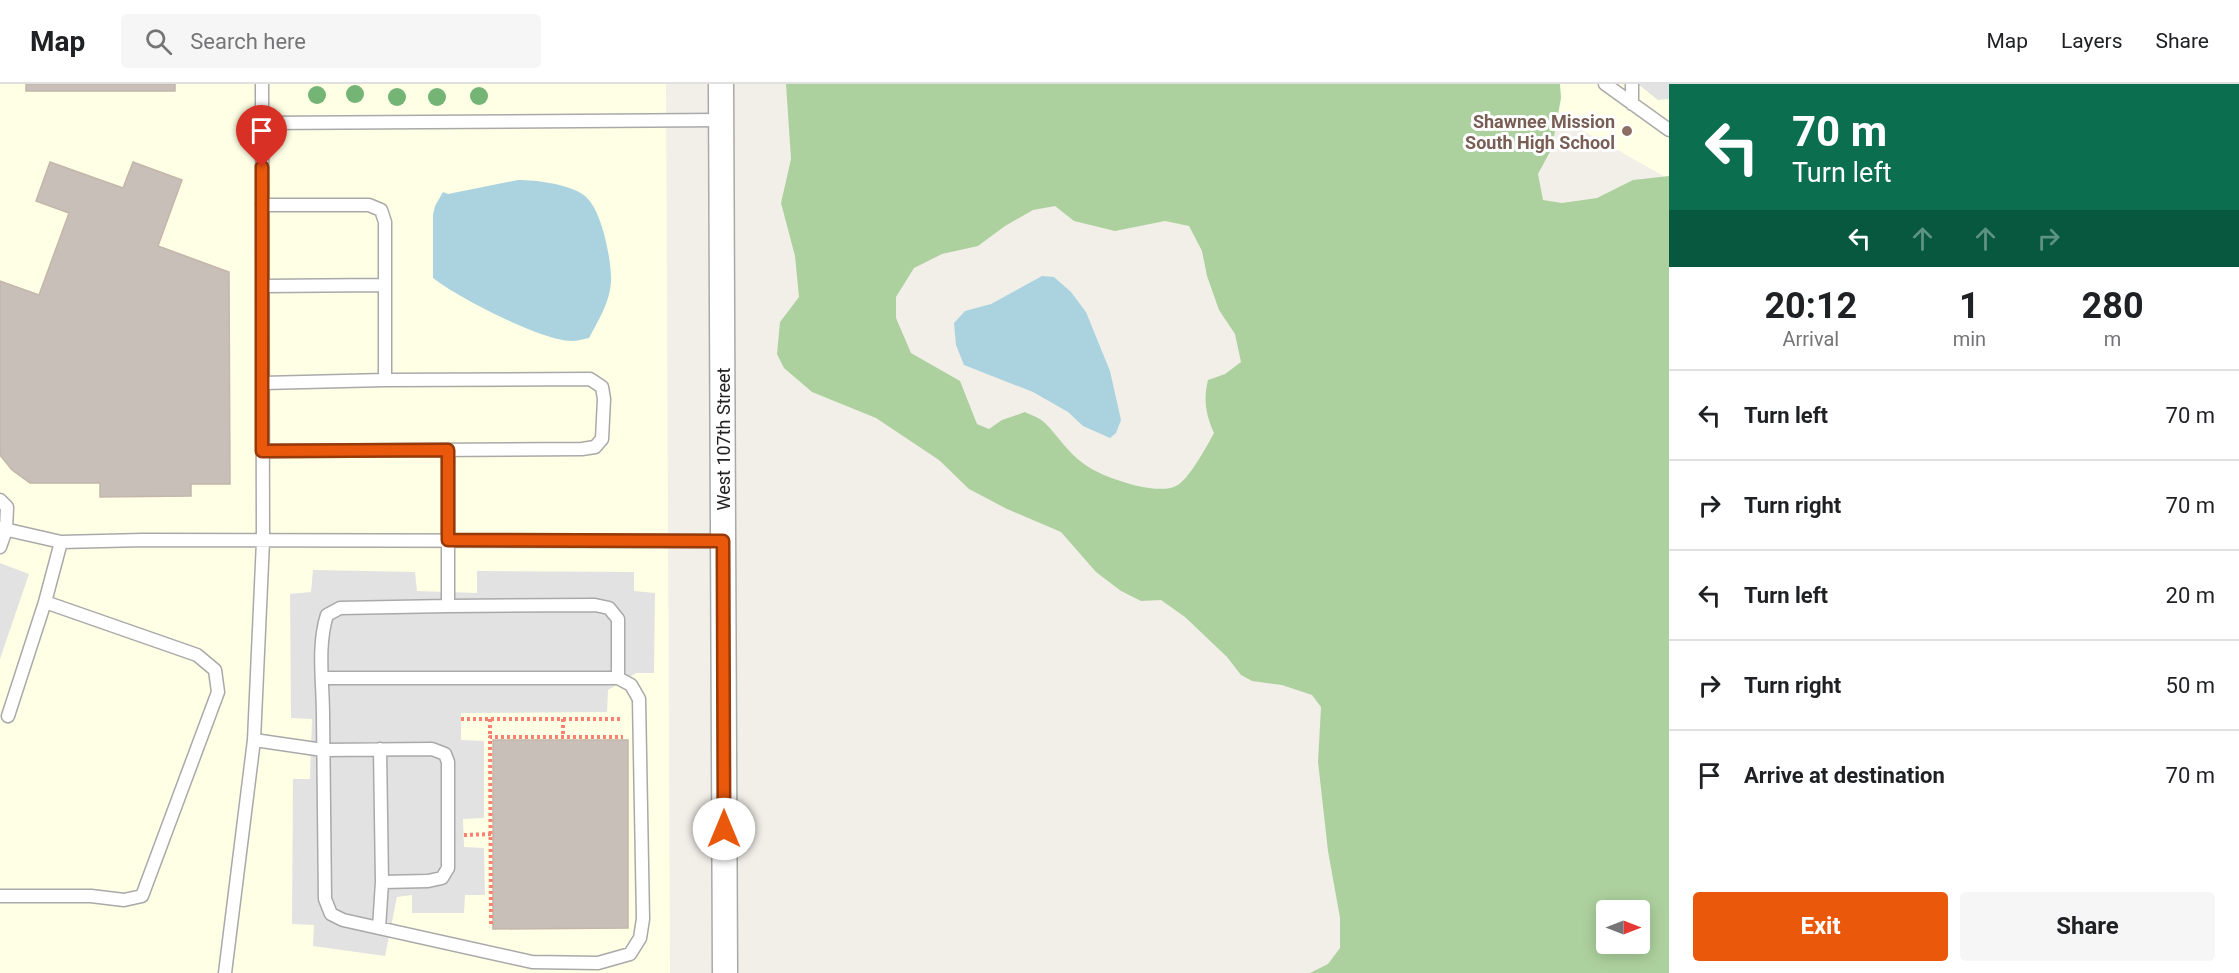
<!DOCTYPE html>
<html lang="en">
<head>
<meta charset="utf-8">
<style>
  :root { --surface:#fff; --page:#f6f6f6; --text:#202124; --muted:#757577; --line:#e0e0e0; --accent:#ea580c }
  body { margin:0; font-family:Roboto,sans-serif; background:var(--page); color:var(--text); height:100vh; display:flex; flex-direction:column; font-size:22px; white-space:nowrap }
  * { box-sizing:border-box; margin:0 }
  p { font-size:20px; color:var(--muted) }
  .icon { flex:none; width:33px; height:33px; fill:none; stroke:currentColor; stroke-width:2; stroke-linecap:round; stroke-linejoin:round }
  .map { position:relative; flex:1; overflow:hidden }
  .details { display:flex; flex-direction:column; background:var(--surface); width:570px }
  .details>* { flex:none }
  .banner { background:#0b6e4f; color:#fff; overflow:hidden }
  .needle { width:39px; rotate:90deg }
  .controls { position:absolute; left:1596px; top:816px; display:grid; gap:12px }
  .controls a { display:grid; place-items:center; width:54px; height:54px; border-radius:6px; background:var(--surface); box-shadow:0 3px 15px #0003; font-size:30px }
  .pin { position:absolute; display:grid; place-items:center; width:51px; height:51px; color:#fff; margin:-62px -26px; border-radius:50% 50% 50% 0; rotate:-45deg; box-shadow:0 0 6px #0007 }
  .pin .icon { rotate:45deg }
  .me { position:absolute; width:66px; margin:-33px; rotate:0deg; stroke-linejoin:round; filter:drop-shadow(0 0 4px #0008) }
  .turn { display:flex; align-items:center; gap:21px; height:126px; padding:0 24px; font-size:27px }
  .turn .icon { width:78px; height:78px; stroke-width:2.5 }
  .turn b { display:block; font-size:42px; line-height:51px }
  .lanes { display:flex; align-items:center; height:57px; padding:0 24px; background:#0003; justify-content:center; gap:30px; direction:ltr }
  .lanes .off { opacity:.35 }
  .eta { display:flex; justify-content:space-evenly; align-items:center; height:102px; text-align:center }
  .eta b { font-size:36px; font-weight:700; line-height:42px }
  .action { display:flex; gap:12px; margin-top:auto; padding:12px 24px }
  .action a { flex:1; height:69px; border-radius:6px; background:var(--accent); color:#fff; font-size:24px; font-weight:700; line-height:69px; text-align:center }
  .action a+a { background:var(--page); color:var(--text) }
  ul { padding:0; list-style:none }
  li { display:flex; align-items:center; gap:18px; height:90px; padding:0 24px; border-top:2px solid var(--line) }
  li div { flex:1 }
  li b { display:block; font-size:22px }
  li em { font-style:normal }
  header { display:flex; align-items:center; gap:36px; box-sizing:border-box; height:84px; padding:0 30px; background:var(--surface); border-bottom:2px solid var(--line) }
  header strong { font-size:28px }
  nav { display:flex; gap:33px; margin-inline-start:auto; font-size:21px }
  .search { width:420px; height:54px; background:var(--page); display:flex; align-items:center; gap:15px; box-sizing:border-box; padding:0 21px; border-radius:6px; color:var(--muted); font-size:22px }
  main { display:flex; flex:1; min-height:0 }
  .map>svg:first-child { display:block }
</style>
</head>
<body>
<header>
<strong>Map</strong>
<div class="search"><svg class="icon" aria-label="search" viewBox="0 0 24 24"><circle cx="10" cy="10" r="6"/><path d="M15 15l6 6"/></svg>Search here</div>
<nav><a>Map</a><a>Layers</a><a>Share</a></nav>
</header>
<main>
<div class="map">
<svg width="1669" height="889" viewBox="0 0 1669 889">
  <rect width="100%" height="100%" fill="#f2efe9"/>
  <path fill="#ffffe5" d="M0,0H666L670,889H0Z
    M1500,0H1669V95Z"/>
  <path fill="#add19e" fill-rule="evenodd" d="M786,0H1560L1561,14L1552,64L1538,90L1543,116L1562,119L1597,114L1633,96L1669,92V889H1310L1328,880L1340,864V834L1328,767L1318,678L1321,623L1312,611L1282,601L1252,597L1241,591L1227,573L1185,533L1161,516L1141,517L1121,507L1096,488L1061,448L1007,425L969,405L939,376L876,334L812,308L784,284L777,270L780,238L799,213L795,172L781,119L791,75ZM1055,122L1074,137L1115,147L1165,137L1189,142L1202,167L1207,192L1219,226L1235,250L1241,278L1225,290L1208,296C1203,316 1206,331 1214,349C1207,362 1188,397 1176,402C1156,412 1101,393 1084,380C1068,369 1058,352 1045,339C1040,334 1031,331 1025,328L1002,336L989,345L977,340L960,297L911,269L896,234V213L914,184L942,170L978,162L1005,142L1033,126ZM1606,826H1640V860H1606Z"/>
  <path fill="#e2e2e2" d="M1638,0H1669V15L1658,16Z
    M0,479L29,490L0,575Z
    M313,486L415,488L417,507L477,509V487L634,488V507L655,509L654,589H636L608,606L607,628L461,629V656L484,657V734L463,735L464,763L484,764L485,811H465L464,829H412V811L397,813L385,872L313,862L314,841L292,840L293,695H310L312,635L291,634L290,510L311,508Z"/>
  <path fill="#aad3df" d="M518,96C536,96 570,100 585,112C602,125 612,178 611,198C610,218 598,237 589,254C583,255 577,257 571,257C542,257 457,213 433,194V131L435,122L443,108L448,110Z
    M1042,192L1054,193L1071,208L1086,228L1110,287L1121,336L1116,349L1110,354L1083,342L1068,328L1033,308L964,281L956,261L954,239L965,227L991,220Z"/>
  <path fill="#c7bfb8" stroke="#c4b6ab" stroke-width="1.5" d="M26,0H175V7H26Z
    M50,78L123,104L133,78L182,96L158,162L229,188L230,400H191V412L100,413V399H30L12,386L0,371V197L39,211L69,129L36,117Z
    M493,656H628V844L493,845Z"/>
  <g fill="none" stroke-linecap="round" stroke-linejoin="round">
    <defs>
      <path id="lane" d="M1605,0L1669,46
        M1632,20V0
        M262,39L721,36
        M262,121H369L381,126L385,138V296L263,299
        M263,202L385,201
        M263,367L582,365L595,363L602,355L604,315L602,303L590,295L385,296
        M0,416L7,423L6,446L0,463
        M0,444L61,458
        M448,522L595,521L609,524L618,535V594
        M322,594H618L631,601L639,615L643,835L640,854L630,870L598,879L532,878L343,836L331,830L325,815C324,754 324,693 323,631C323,599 317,562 327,531L340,524L448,522V366
        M8,632L45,518L61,458L143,456L723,457
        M254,656L323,666L432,665L445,670L448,678V784L442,794L428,797L382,798L379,844
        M380,665L382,798
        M0,812H91L124,816L142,812L218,608L215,586L197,571L45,518
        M225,889L254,656L263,457L262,0"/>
      <path id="street" d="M721,0L725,889"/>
    </defs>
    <use href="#lane" stroke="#a9a9a9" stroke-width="15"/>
    <use href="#street" stroke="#a9a9a9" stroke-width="27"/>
    <path stroke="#fa8072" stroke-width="4" stroke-dasharray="3 3" stroke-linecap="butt" d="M461,635H622
      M490,635V653
      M563,635V653
      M464,751L493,750
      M491,840L490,653H623"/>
    <use href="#lane" stroke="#fff" stroke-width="12"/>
    <use href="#street" stroke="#fff" stroke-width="24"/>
  </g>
  <g fill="#74b475">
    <circle cx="355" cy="10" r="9"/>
    <circle cx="317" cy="11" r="9"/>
    <circle cx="479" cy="12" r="9"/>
    <circle cx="397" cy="13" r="9"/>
    <circle cx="437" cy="13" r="9"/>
  </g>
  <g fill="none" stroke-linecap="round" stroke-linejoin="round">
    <defs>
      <path id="route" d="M262,83V367L448,366V456L723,457L724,745"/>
    </defs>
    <use href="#route" stroke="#983908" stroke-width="15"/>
    <use href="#route" stroke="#ea580c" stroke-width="10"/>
  </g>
  <circle fill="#8d6e63" stroke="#fff" stroke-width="2" cx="1627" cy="47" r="6"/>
  <g text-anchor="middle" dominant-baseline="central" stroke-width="6" stroke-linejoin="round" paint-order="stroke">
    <g font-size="18" font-weight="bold" fill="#785e54" stroke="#fff" text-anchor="end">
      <text x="1615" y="37">Shawnee Mission<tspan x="1615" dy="21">South High School</tspan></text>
    </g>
    <g font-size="18" fill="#222" stroke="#fff">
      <text transform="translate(723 355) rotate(-90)">West 107th Street</text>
    </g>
  </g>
</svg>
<div class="controls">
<a><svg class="needle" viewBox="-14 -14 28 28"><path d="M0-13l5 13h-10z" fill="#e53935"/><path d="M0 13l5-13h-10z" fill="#757577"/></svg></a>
</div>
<div class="pin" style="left:262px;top:83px;background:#d93025"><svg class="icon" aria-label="arrive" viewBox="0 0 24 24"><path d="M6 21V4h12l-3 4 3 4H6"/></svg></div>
<svg class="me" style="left:724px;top:745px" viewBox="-20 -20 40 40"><circle r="19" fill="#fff"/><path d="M0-13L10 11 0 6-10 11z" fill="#ea580c"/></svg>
</div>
<section class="details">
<div class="banner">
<div class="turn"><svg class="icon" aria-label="left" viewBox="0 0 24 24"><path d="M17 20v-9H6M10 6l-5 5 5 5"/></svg><div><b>70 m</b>Turn left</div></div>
<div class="lanes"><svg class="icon" aria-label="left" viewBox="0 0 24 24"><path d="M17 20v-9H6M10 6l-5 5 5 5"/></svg><svg class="icon off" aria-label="ahead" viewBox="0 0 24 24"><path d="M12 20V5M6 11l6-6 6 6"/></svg><svg class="icon off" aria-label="ahead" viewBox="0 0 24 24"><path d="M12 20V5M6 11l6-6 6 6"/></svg><svg class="icon off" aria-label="right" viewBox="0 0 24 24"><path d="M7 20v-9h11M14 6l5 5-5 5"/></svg></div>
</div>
<div class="eta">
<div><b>20:12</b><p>Arrival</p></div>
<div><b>1</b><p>min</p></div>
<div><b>280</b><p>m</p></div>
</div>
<ul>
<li><svg class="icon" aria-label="left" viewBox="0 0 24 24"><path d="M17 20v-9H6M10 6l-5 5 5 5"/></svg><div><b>Turn left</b></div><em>70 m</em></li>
<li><svg class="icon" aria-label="right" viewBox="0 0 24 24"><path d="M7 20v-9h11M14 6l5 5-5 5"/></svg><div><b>Turn right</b></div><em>70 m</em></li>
<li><svg class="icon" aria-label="left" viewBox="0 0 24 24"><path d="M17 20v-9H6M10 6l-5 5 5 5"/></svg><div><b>Turn left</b></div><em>20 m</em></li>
<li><svg class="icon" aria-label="right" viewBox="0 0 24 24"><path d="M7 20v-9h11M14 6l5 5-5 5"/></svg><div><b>Turn right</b></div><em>50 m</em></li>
<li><svg class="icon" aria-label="arrive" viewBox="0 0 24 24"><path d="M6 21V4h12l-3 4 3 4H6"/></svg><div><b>Arrive at destination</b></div><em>70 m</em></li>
</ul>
<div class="action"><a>Exit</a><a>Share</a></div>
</section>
</main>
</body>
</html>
